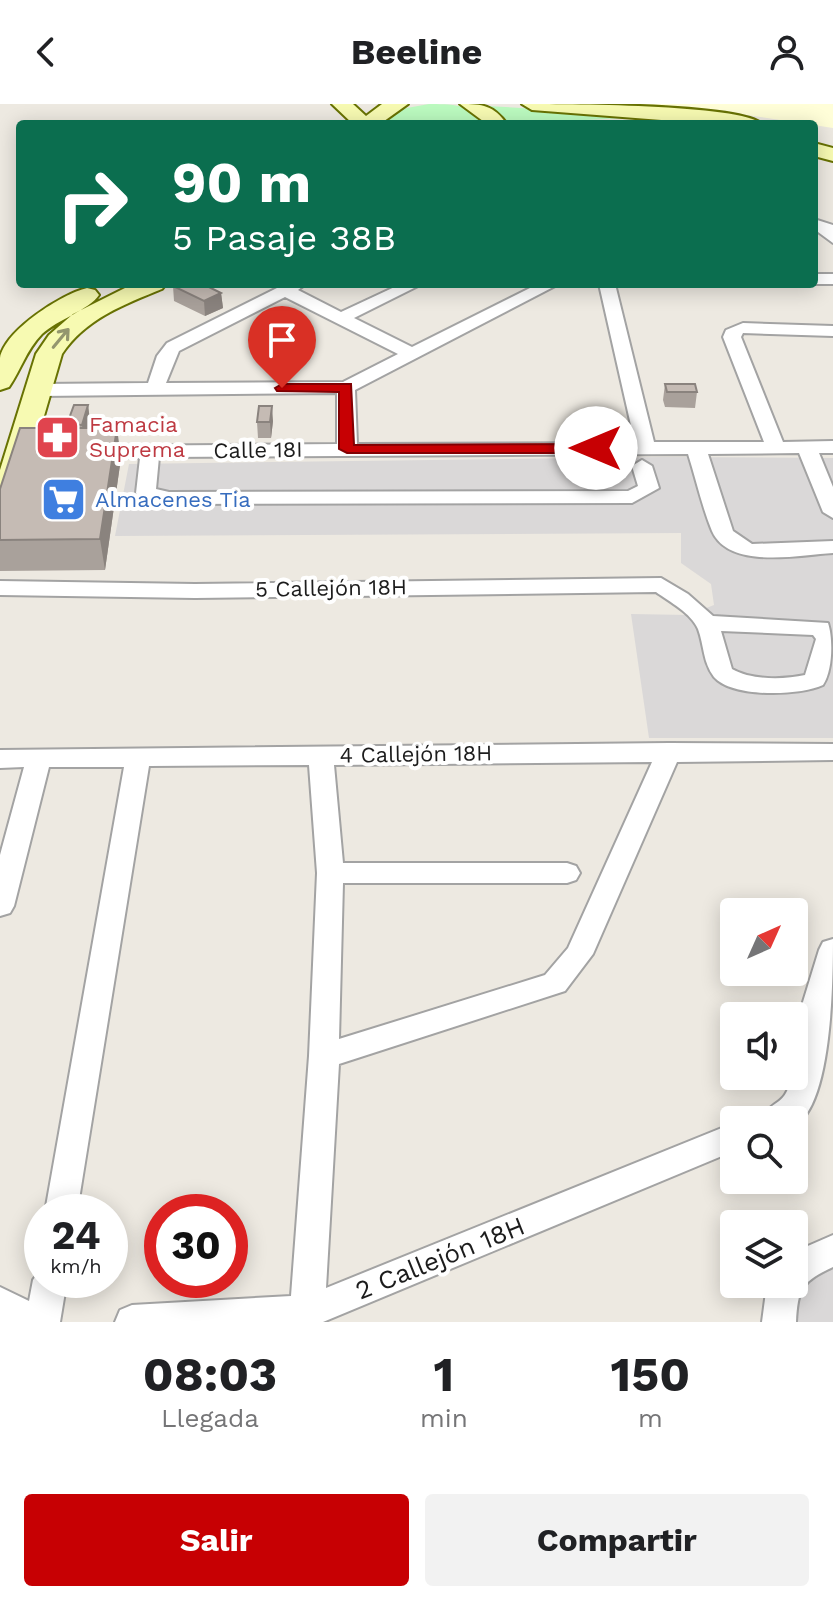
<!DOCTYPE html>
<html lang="es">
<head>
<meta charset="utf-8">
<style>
  :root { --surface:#fff; --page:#f2f2f2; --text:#202124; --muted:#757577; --accent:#c70003 }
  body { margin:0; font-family:"Work Sans",sans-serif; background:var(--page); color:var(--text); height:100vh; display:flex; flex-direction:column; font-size:30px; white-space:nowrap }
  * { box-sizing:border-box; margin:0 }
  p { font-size:26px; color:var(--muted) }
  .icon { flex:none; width:44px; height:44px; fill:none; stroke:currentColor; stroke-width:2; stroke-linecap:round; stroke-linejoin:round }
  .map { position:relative; height:1218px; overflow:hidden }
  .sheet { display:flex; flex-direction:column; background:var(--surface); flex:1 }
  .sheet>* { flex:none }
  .hud { position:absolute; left:16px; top:16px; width:802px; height:168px; border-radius:8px; box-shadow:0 4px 20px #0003; background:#0b6e4f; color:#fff; overflow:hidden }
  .needle { width:52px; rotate:45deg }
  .fabs { position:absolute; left:720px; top:794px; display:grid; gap:16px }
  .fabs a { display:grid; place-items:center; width:88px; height:88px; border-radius:8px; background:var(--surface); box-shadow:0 4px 20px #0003; font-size:40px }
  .speed { position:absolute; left:24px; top:1090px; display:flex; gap:16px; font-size:40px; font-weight:700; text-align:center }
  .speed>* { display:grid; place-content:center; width:104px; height:104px; border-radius:50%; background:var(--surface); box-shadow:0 4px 20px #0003; line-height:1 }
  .speed small { font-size:20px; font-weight:400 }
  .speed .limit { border:12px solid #d22; background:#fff; color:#111 }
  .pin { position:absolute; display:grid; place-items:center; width:68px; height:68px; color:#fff; margin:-82px -34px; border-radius:50% 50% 50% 0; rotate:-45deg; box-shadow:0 0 8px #0007 }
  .pin .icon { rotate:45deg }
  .me { position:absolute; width:88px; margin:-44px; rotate:270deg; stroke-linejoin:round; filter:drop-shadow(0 0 6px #0008) }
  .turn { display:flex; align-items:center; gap:28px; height:168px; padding:0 24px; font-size:36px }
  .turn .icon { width:104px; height:104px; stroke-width:2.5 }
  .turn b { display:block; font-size:56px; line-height:68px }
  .eta { display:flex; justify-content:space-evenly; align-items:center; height:136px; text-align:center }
  .eta b { font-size:48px; font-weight:700; line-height:56px }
  .action { display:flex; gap:16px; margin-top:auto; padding:16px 24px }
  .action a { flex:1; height:92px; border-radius:8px; background:var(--accent); color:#fff; font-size:32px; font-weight:700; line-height:92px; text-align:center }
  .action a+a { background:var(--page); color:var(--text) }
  header { display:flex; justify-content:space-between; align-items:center; height:104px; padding:0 24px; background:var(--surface); font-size:36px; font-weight:700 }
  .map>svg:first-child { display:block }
</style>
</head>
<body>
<header><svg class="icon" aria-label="back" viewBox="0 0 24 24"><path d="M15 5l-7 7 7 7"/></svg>Beeline<svg class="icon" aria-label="person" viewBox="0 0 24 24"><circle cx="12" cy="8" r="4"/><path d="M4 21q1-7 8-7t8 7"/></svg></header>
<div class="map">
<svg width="833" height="1218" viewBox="0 0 833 1218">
  <rect width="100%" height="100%" fill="#ede9e1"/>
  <path fill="#dad8d8" d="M663,353L833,354V634H649L631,510L688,511L714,501L711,480L681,459V429L115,432L129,360Z
    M833,1160V1218H793L802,1178Z"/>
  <path fill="#fffed8" d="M578,0H833V24L700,4L665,7Z"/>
  <path fill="#bbfabf" d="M429,0C447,0 478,0 485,20H382L401,5Z
    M487,2L625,10V14L506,20L502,12Z"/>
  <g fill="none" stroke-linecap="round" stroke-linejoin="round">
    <defs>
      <path id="street" d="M814,115L833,121V139L814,125Z
        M814,170H833V180H814Z
        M285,180H306L298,186L341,208L401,180H422L354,214L412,243L538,180H559L355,286L357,340L635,339L599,180H615L654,338H764L723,233L726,226L743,219L833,222V232L743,229L741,233L783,338L833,337V349H819L833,383V414L823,408L799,349L708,350L733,427L752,440L833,437V449C799,451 729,466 712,427C702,403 696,375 688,350L159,353L156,385L169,388L628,387L638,382L632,362L642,356L652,362L659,384L632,399L169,400L139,393L136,389L140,354H90L80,348L90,342L337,340V289L40,292L31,286L40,280L148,279L157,252L167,239ZM285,193L398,250L343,278L166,279L179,247Z
        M661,474L688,490L713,512L828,519C833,534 833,566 823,581C800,592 732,594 714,573C703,559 704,541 698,525C691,509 670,498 656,488L195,494L0,491V477L195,480ZM721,527L813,531L816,535L805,571C783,576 751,576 732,565Z
        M669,639L833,640V656L677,658L593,850L565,887L339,960L326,1184L734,1019V1047L323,1218H115L120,1206L132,1201L291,1192L309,952L317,769L309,661L149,662L77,1108H45L124,663H49L14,802L10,809L0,812V751L24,663L0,664V646ZM652,658L568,844L545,871L339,935L343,779H567L576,776L580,769L576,762L567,759H343L334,661Z
        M833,835C833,876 832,1002 794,1022V1016H760C771,995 787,1003 791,972H794L799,911L819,846L823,838Z
        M833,1131V1163C802,1178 798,1183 796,1218H762L767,1180H794V1148Z
        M42,1163V1176H67L60,1218H0V1183L29,1197L33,1176Z"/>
      <path id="secondary" d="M332,0H353L366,12L382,0H408L380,20H353Z
        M460,0C483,0 493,1 507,20H487Z
        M522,0C559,0 742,0 762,20H713L532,6Z
        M814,39L833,44V57L814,52Z
        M133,180H166L162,185C125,200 85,215 62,250L15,412L10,418L0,421V366L36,250L49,231L73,210Z
        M87,184L95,186L99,191C89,206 57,216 42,230C26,246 21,266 9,283L0,286C0,276 0,264 0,254C5,226 62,190 87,184Z"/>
    </defs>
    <use href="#street" stroke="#a3a3a3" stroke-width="4"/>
    <use href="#secondary" stroke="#687203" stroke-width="4"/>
    <use href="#street" fill="#fff" fill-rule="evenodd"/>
    <use href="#secondary" fill="#f7fab2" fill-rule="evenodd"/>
  </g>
  <path fill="#a9a19b" d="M173,182L221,189L223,204L205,212L174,197Z
    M665,280L697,288L695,304L665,303L663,296Z
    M88,301L90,317L88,324L121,354L105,466L0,467V385L68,323L67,320Z
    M273,317L271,334H258L257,318Z"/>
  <path fill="#8a837e" d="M221,189L223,204L205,212L204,197Z
    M88,301L90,317L84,336L82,321Z
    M272,302L273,317L271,334L270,318Z
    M117,324L121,354L105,466L100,435Z"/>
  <path fill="#c5bbb4" stroke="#8a837e" stroke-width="2" d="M177,180H203L221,189L204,197L173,182Z
    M665,280H695L697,288H667Z
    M74,301H88L82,321L67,320Z
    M259,302H272L270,318H257Z
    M45,322L68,323V324H44Z
    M20,324H117L100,435L0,436V385Z"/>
  <defs><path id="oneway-shaft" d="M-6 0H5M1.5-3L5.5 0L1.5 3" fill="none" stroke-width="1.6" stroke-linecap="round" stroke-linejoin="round" transform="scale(2)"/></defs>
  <use stroke="#94966e" href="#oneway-shaft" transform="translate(61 234) rotate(-50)"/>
  <path fill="#c70003" stroke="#810002" stroke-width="2" d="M282,280H351L354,341L596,340L604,344L596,349H347L339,345V288L277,287L275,284Z"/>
  <defs>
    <symbol id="pharmacy-square" viewBox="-11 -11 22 22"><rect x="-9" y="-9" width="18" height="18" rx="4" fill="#e0444e" stroke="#fff"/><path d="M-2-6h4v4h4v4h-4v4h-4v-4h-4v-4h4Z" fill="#fff"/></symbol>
    <symbol id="supermarket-square" viewBox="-11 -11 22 22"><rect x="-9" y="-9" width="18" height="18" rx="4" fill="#3f7fe0" stroke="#fff"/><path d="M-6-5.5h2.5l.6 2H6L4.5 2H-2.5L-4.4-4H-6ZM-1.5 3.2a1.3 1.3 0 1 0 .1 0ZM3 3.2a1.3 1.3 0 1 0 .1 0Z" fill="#fff"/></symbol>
  </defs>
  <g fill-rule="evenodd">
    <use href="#pharmacy-square" x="32" y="308" width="51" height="51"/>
    <use href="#supermarket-square" x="38" y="370" width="51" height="51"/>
  </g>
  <g text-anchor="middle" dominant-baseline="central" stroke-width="8" stroke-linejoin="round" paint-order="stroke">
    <g font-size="22" fill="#be3a42" stroke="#fff" text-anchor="start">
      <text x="89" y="320">Famacia<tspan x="89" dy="25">Suprema</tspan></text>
    </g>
    <g font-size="22" fill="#1c1c1c" stroke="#fff">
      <text transform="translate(258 346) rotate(-1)">Calle 18I</text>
      <text transform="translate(331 484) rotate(-1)">5 Callejón 18H</text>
      <text transform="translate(416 650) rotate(-1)">4 Callejón 18H</text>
    </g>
    <g font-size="22" fill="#366cbe" stroke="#fff" text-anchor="start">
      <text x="95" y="395">Almacenes Tia</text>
    </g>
    <g font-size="26" fill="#1c1c1c" stroke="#fff">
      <text transform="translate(440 1154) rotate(-22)">2 Callejón 18H</text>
    </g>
  </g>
</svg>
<div class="fabs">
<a><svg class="needle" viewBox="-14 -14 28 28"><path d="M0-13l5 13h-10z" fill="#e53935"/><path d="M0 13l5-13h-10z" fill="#757577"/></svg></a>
<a><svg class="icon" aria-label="sound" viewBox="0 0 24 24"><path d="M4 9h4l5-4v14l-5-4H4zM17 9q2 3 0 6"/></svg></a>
<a><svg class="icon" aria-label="search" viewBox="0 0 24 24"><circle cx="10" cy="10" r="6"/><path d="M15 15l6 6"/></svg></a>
<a><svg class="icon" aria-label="layers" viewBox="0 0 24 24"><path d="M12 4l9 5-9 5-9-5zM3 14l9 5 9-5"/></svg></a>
</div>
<div class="speed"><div>24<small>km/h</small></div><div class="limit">30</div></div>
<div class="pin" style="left:282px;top:284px;background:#d93025"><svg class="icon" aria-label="arrive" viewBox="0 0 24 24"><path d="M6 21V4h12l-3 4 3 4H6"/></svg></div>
<svg class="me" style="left:596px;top:344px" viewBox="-20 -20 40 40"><circle r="19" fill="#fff"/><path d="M0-13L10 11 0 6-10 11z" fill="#c70003"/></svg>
<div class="hud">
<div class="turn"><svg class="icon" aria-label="right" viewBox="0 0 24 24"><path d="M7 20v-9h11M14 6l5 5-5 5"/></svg><div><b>90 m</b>5 Pasaje 38B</div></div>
</div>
</div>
<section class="sheet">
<div class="eta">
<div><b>08:03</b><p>Llegada</p></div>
<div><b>1</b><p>min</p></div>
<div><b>150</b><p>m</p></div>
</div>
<div class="action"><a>Salir</a><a>Compartir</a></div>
</section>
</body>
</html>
